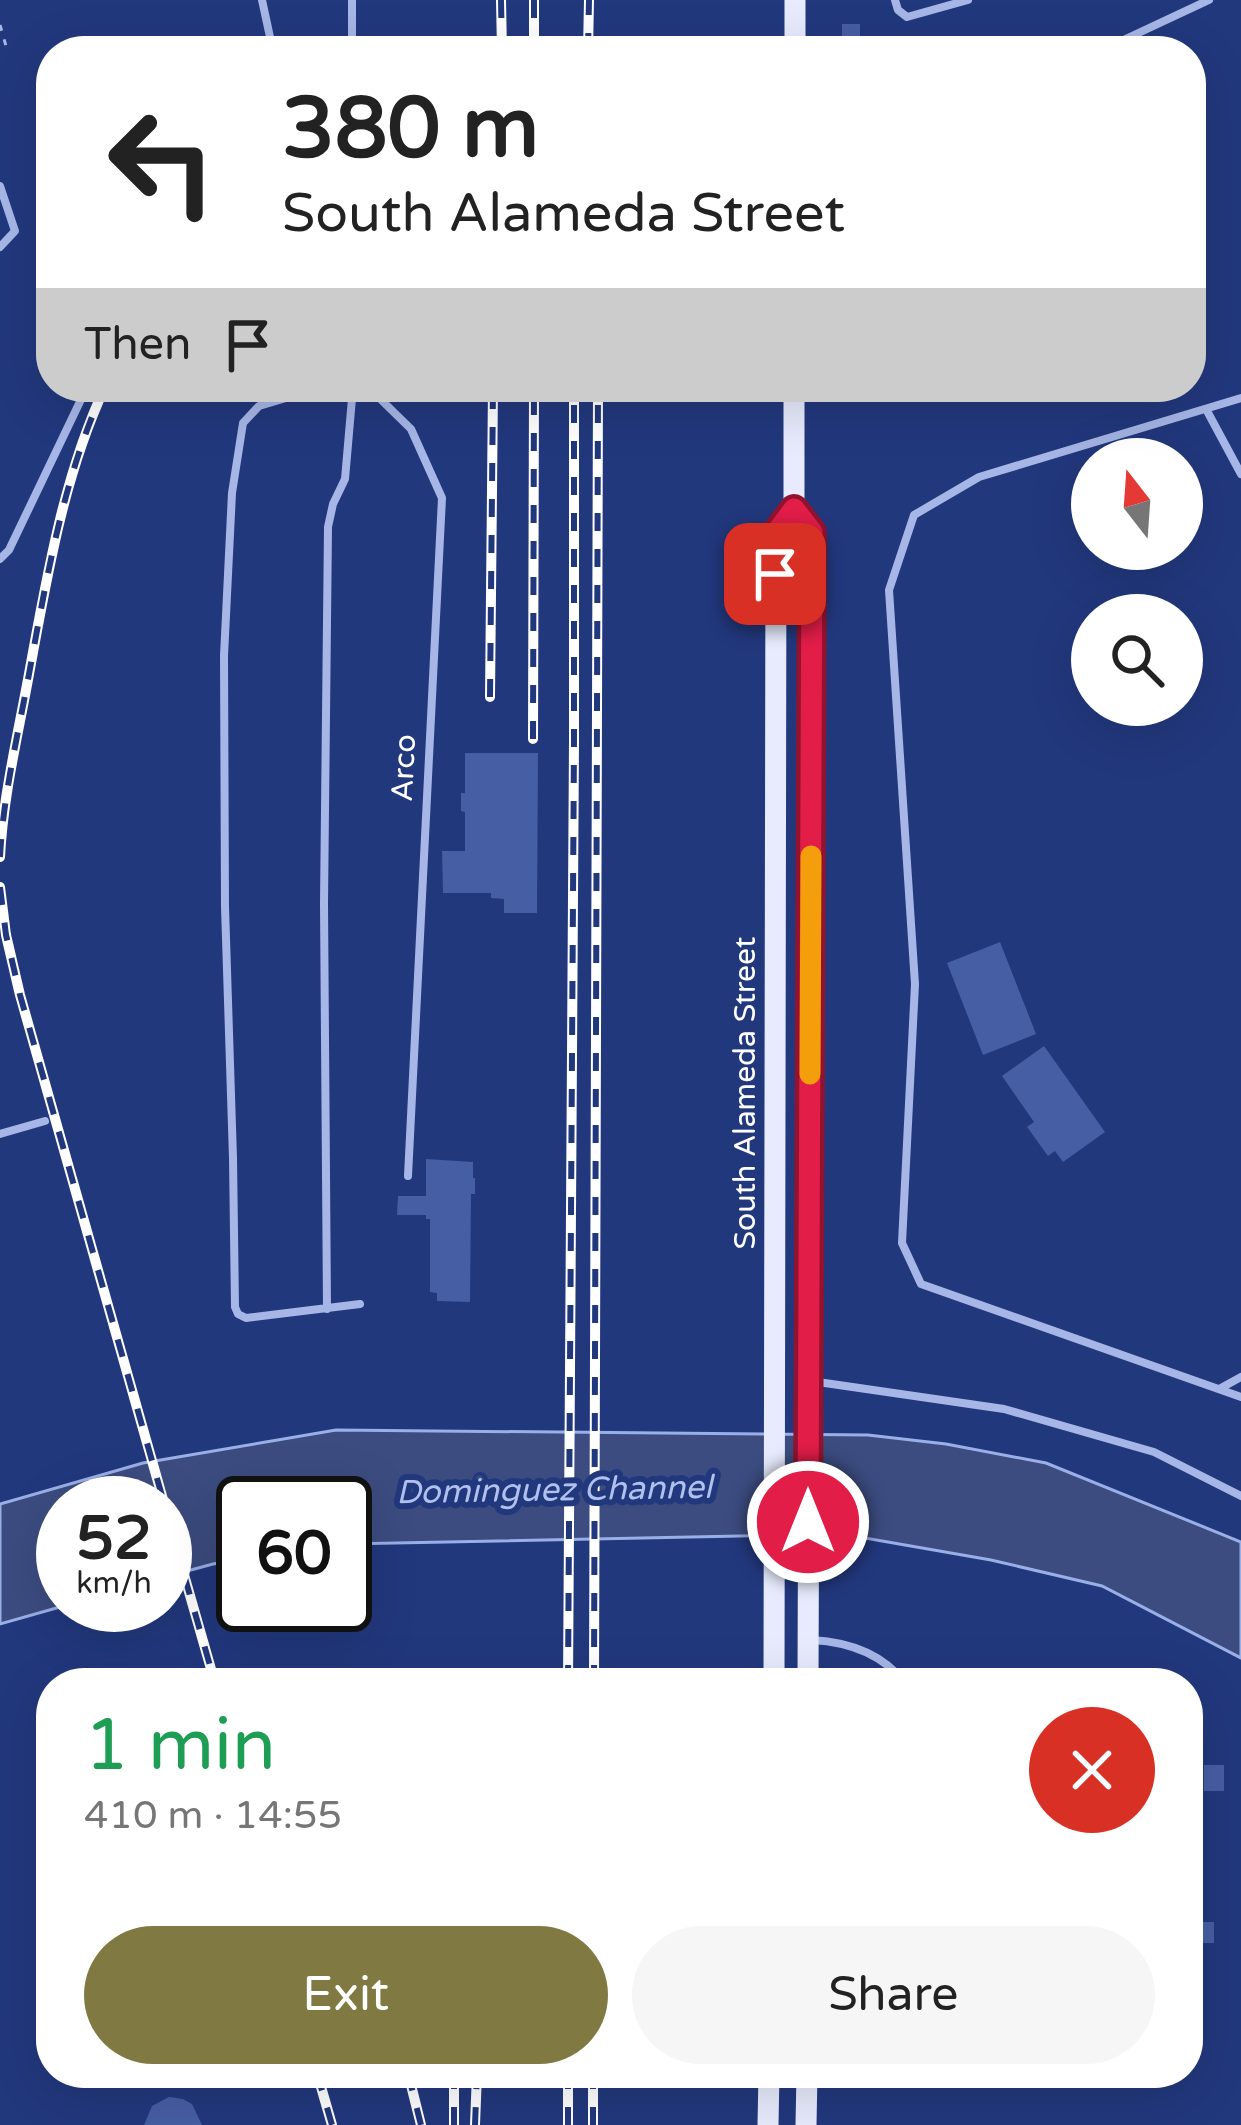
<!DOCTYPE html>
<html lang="en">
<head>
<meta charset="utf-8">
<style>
  :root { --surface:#fff; --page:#f6f6f6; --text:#222; --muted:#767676; --accent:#807a42 }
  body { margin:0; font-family:"Varela Round",sans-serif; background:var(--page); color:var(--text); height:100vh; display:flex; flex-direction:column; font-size:45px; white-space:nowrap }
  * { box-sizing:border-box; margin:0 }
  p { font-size:39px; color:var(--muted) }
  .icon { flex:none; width:66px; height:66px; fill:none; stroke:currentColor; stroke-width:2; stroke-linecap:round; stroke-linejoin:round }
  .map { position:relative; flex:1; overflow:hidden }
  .drawer { position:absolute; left:36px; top:1668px; width:1167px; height:420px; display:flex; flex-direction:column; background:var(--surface); border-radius:48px; box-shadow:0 12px 48px #0002 }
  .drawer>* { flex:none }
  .guide { position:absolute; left:36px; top:36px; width:1170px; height:366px; border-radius:48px; box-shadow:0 12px 48px #0002; background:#fff; color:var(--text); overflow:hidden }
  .needle { width:78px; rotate:343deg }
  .buttons { position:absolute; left:1071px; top:438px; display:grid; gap:24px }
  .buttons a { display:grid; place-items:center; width:132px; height:132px; border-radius:50%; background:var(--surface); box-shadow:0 12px 48px #0002; font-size:60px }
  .speed { position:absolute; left:36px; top:1476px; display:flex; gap:24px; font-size:60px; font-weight:700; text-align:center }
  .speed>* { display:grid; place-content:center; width:156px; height:156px; border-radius:50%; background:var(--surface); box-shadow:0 12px 48px #0002; line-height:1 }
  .speed small { font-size:30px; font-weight:400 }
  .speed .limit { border:6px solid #111; border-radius:18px; background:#fff; color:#111 }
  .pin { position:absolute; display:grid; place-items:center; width:102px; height:102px; color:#fff; margin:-51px; border-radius:24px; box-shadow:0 6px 18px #0006 }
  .me { position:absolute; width:132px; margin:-66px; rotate:0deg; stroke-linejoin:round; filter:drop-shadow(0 0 9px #0008) }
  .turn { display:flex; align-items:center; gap:42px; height:252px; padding:0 48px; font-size:54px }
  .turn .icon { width:156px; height:156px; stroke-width:2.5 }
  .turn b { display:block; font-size:84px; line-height:102px }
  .then { display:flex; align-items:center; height:114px; padding:0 48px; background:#0003; gap:24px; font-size:45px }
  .round { display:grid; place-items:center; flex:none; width:126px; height:126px; border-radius:63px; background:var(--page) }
  .head { display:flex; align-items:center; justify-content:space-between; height:204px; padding:0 48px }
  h1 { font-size:72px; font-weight:600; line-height:90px; color:#1e9e55 }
  .cta { display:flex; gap:24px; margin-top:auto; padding:24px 48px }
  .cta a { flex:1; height:138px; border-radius:72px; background:var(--accent); color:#fff; font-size:48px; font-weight:600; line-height:138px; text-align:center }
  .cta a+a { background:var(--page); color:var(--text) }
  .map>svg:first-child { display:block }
</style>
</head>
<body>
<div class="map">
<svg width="1241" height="2125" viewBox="0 0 1241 2125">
  <rect width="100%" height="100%" fill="#22387d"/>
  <path fill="#3c4c80" stroke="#99afe7" stroke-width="3" d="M336,1430L868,1435L946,1444L1046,1463L1241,1542V1658L1102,1586L991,1560L842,1534L345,1544V1503H243V1559L213,1564L165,1577V1503H63V1605H67L0,1624V1504L143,1463Z"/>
  <path fill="#465ea4" d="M842,24H860V51H842Z
    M465,753H538L537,913H504V899L491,898V893H443L442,851H465V812L461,811V793H465Z
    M1000,942L1036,1034L983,1055L947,963Z
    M1044,1046L1105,1132L1063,1162L1055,1151L1048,1156L1027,1127L1034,1122L1002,1076Z
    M426,1159L473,1162V1178H475V1194H471L470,1302L437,1301V1293L430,1292V1219H426V1215H397L398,1196H426Z
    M1204,1765H1224V1791H1204Z
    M1188,1922H1214V1943H1188Z
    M169,2097L183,2099L192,2104L202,2125H144L152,2106Z"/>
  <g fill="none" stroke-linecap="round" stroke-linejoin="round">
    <path stroke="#a6b6e6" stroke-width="3" stroke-dasharray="6 9" stroke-linecap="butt" d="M0,25L8,53"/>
    <path stroke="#a6b6e6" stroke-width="8" d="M262,0L273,51
      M352,0V51
      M895,0L898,10L907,17L968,0
      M1100,51L1209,0
      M0,186L15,231L0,247
      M368,387L411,429L442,498L408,1176
      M313,390L259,406L243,423L232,493L224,656L225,907L233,1158L235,1307L238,1314L246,1318L360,1304
      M795,393L887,398V387
      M1241,398L979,477L914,515L889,590L915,984L902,1243L921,1284L1241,1397
      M1206,409L1241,474
      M0,559L9,550L87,387
      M0,1134L45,1121
      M327,1309L324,904L328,527L333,504L345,479L353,387
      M811,1381L1004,1409L1154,1452L1241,1496
      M1221,1388L1241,1377
      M812,1640C849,1642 882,1653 905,1683"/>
    <path stroke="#e7ebfd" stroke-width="21" d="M795,51V0
      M794,510L812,532L808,1683
      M774,1683L776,533L794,510V387
      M768,2125L769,2073
      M806,2125L807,2073"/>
    <defs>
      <path id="rail" d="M501,0L502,51
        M534,0V51
        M588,51L589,0
        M490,697L493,387
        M533,739L534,387
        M0,857C3,796 18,735 29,674C47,577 63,477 105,387
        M0,887L6,935L20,995L164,1503
        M165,1508L215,1683
        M568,1683L574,741V387
        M594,1683L598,387
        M317,2073L332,2125
        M408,2073L421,2125
        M454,2125V2073
        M475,2125L477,2073
        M568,2125V2073
        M593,2125V2073"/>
    </defs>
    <use href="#rail" stroke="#fff" stroke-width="10"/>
    <use href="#rail" stroke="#22387d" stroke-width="6" stroke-dasharray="18" stroke-linecap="butt"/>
  </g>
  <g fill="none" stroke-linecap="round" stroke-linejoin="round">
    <defs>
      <path id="route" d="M775,574L776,533L794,509L812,532L808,1522"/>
    </defs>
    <use href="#route" stroke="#92132f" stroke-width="30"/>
    <use href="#route" stroke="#e11d48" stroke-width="21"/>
    <path stroke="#f59e0b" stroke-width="21" d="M810,1074L811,856"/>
  </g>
  <g text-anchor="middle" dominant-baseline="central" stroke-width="12" stroke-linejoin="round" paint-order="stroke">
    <g font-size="30" fill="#fff" stroke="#22387d">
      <text transform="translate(404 768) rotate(-87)">Arco</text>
      <text transform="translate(745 1093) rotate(-90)">South Alameda Street</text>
    </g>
    <g font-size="33" font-style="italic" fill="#b1c1ee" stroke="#22387d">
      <text transform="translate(554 1490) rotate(-1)">Dominguez Channel</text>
    </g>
  </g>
</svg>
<div class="buttons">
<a><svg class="needle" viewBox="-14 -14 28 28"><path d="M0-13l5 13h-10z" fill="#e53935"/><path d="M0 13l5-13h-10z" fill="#767676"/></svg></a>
<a><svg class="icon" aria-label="search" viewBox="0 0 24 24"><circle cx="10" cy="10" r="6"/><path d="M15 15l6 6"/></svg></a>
</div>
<div class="speed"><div>52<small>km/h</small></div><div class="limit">60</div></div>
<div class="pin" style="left:775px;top:574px;background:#d93025"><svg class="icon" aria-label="arrive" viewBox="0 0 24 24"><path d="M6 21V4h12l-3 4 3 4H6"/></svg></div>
<svg class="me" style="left:808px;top:1522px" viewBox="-20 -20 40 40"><circle r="17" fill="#e11d48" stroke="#fff" stroke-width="3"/><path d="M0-11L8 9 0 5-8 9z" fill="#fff"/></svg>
<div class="guide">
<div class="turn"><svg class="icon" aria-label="left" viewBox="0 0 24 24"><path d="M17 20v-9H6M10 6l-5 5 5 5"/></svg><div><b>380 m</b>South Alameda Street</div></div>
<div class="then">Then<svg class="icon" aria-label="arrive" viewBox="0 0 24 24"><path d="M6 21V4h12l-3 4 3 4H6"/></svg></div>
</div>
<section class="drawer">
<div class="head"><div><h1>1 min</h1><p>410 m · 14:55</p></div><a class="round" style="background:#d93025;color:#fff"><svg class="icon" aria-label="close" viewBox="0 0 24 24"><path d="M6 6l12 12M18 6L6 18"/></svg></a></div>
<div class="cta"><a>Exit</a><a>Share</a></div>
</section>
</div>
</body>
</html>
